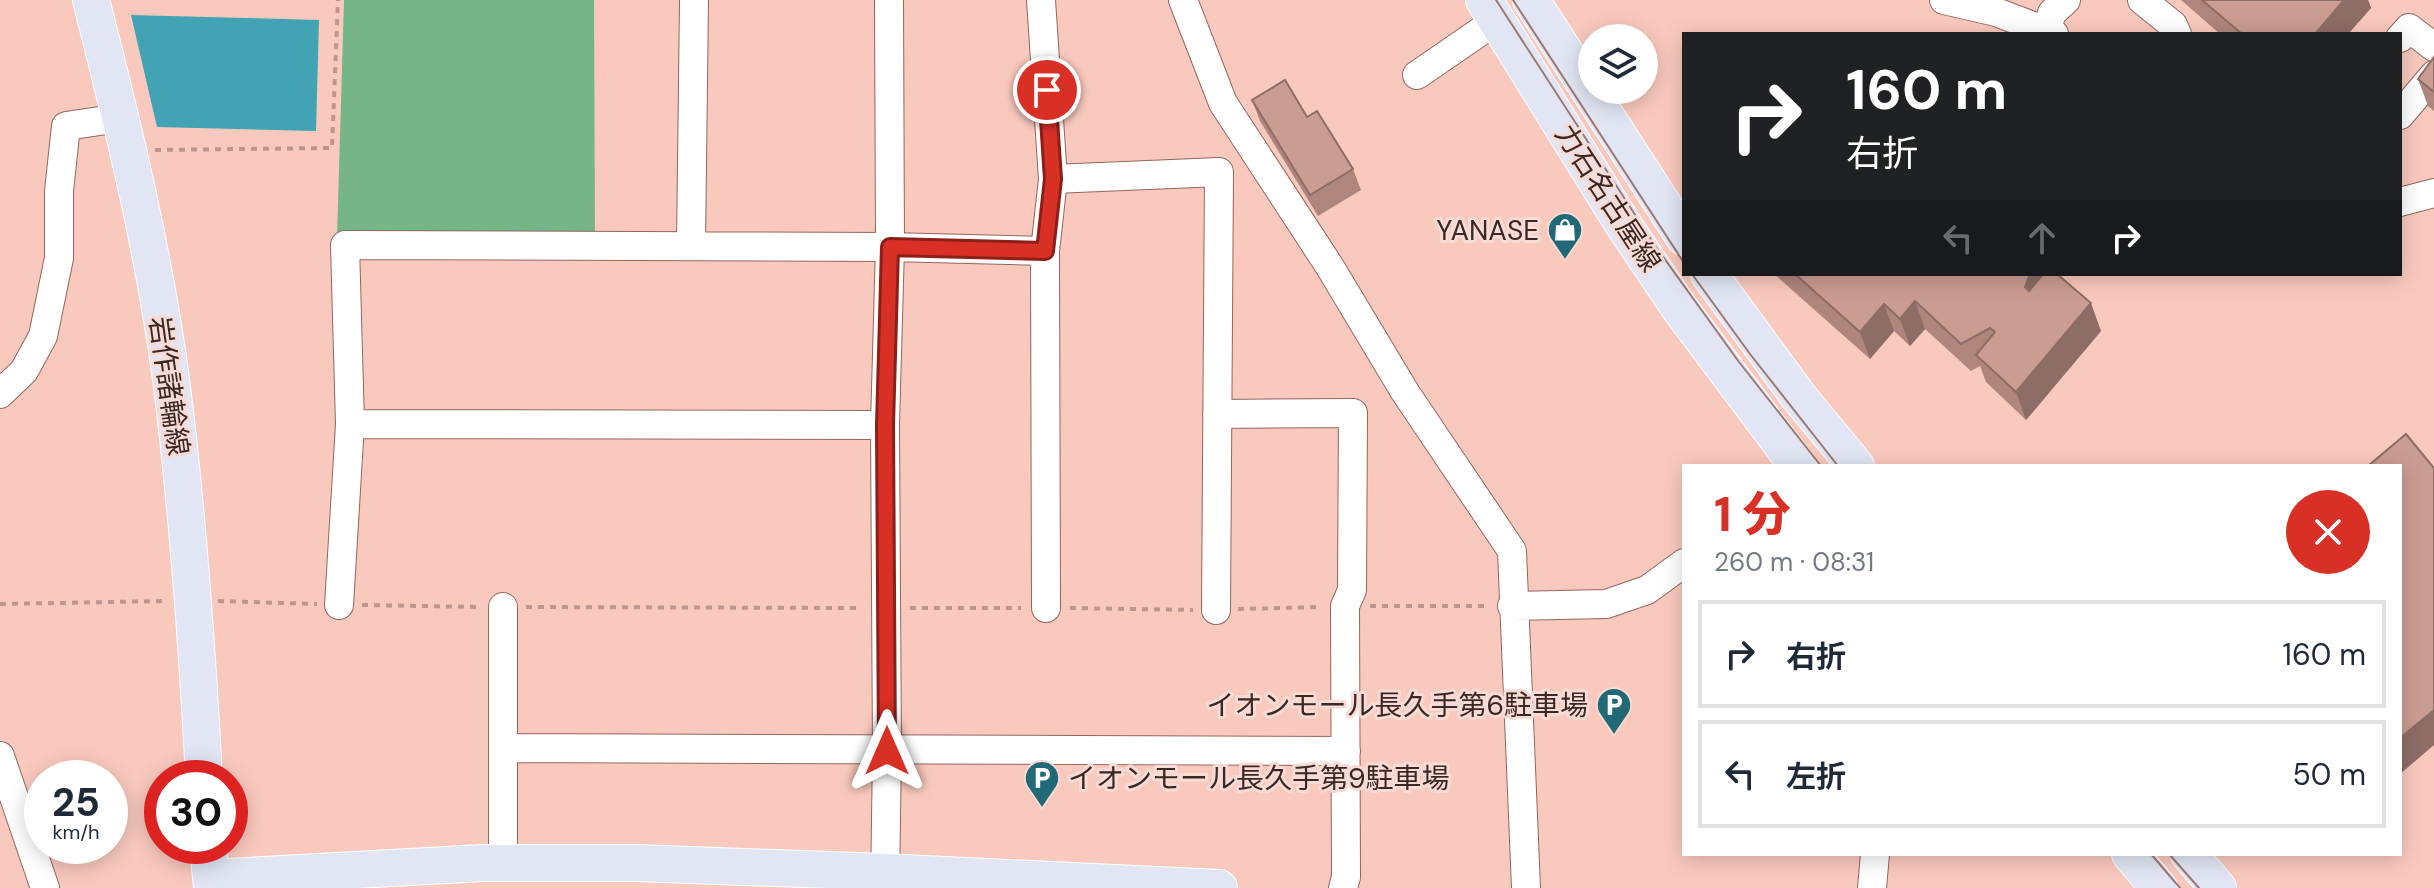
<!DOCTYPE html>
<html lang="ja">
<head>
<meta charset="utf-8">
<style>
  :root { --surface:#fff; --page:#f2f2f3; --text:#1f2937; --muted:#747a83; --line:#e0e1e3; --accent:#d93025 }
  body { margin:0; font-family:"DM Sans","Noto Sans JP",sans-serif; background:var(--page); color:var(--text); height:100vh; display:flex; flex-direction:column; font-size:30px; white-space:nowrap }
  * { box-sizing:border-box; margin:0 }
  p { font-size:26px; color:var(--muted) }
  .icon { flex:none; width:44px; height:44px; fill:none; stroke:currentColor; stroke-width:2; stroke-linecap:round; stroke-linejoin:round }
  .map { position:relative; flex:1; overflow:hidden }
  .drawer { position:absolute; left:1682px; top:464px; width:720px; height:392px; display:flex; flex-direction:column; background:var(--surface); border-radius:0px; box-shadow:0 4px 20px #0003 }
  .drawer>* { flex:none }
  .banner { position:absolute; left:1682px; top:32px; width:720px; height:244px; border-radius:0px; box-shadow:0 4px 20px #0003; background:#202124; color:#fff; overflow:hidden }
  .fabs { position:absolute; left:1578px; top:24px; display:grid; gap:16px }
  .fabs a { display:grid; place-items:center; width:80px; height:80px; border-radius:50%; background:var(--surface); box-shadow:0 4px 20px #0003; font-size:40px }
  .speed { position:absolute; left:24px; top:760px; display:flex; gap:16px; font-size:40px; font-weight:700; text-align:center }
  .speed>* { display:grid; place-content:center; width:104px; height:104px; border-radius:50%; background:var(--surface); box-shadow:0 4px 20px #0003; line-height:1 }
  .speed small { font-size:20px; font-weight:400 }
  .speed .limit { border:12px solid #d22; background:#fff; color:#111 }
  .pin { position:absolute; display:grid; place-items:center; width:68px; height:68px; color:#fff; margin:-34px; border:4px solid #fff; border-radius:50%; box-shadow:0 2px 8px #0007 }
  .me { position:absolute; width:88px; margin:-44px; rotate:0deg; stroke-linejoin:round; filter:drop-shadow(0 0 6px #0008) }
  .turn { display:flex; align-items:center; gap:28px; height:168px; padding:0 32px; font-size:36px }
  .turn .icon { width:104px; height:104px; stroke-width:2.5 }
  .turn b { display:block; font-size:56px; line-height:68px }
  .lanes { display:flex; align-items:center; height:76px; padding:0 32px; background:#0003; justify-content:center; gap:40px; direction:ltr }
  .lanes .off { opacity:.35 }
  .round { display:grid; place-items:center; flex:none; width:84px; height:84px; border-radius:42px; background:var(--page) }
  .head { display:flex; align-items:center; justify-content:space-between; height:136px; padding:0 32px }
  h1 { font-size:48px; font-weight:800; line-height:60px; color:var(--accent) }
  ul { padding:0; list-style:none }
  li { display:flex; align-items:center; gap:24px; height:108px; margin:0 16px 12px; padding:0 16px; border:4px solid var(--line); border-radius:0px }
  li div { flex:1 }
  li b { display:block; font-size:30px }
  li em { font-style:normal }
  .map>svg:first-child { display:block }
</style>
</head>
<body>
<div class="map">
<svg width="2434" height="888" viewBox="0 0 2434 888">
  <rect width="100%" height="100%" fill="#fac9be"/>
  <path fill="#76b587" d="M344,0H594L595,238L337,237Z"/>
  <path fill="#42a3b5" d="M131,15L319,20L316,131L157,127Z"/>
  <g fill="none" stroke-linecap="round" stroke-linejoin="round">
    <defs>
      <path id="minor" d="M1041,0L1053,179
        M1183,0L1223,103L1330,267L1405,392L1512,551L1526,888
        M1944,0L1996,12L2054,34
        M2142,0L2173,25L2177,34
        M2046,30L2052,13L2066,0
        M2400,38L2409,28L2434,47
        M1417,75L1497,20
        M2400,115L2434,75
        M2400,202L2434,193
        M691,246L694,0
        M0,394L24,371L43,336L59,258V191L66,126L120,118
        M1217,414L1353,413L1352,590L1345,606L1346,877L1343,888
        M885,425L350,424L345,245L890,247L1045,251
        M339,605L350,424
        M1512,606L1606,604L1647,590L1684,563
        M503,607V843
        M1046,608L1045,251L1053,179L1219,172L1216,610
        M504,748L1346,751
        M0,756L45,888
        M885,888L887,751L885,425L890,247L889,0
        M1872,888L1875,854"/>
      <path id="major" d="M91,0C123,125 154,252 171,379C188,511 197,645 204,778
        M1484,0L1621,221L1678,306L1798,466
        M1531,0L1684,237
        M1709,274L1799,397L1856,466
        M208,846L212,888
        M2130,854L2159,888
        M2189,854L2218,888
        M211,878L483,863H636L884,872L1219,888"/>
    </defs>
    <use href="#minor" stroke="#92675e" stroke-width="30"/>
    <use href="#major" stroke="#fff" stroke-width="38"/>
    <path stroke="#be968d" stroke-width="4" stroke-dasharray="6 6" stroke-linecap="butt" d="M155,150L332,148L338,0
      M218,601L317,604
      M0,604L166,601
      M362,605L481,607
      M1370,606H1489
      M526,607L861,608
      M910,608H1021
      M1070,608L1193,610
      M1238,609L1321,607"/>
    <use href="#minor" stroke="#fff" stroke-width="28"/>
    <use href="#major" stroke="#e2e6f4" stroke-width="36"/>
    <path stroke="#9c7972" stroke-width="2" d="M1496,0L1656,247L1739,362L1821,466
      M1513,0L1684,263
      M1692,274L1750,354L1838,466
      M2151,854L2180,888
      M2169,854L2199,888"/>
  </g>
  <path fill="#af867e" d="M2181,0H2368L2371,8L2348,34H2220Z
    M2434,57V111L2428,106L2418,79Z
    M1252,100L1307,117L1353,169L1361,190L1318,216L1260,121Z
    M1774,274H2042L2101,331L2026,420L1986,382L1980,366L1971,371L1925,329L1910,346L1894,331L1870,359Z"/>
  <path fill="#8e6d66" d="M2344,0H2368L2371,8L2348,34H2315Z
    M2030,274H2042L2045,284L2035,314L2025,287Z
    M1915,301L1925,329L1910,346L1900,319Z
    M2091,303L2101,331L2026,420L2016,392Z
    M1884,304L1894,331L1870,359L1860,332Z
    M2434,710V745L2400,774V738Z"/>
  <path fill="#cb9c92" stroke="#8e6d66" stroke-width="2" d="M2202,0H2344L2315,34H2242Z
    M2434,57V92L2418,79Z
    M1285,80L1307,117L1317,111L1353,169L1310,195L1252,100Z
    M1795,274H2030L2025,287L2029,291L2043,274H2057L2091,303L2016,392L1976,355L1995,332L1990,328L1961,344L1915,301L1900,319L1884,304L1860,332Z
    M2406,434L2434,468V710L2400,738V466H2368Z"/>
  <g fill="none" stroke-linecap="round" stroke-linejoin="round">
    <defs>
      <path id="route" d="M887,751L885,425L890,247L1045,251L1053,179L1047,90"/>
    </defs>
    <use href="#route" stroke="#8d1f18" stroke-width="20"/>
    <use href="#route" stroke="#d93025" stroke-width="14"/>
  </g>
  <defs>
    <symbol id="shop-pin" viewBox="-11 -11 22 30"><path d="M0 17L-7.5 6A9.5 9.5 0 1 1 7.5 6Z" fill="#216976" stroke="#f9dbd5"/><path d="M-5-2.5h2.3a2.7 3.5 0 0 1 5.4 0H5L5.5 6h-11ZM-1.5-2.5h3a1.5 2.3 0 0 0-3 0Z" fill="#fff"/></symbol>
    <symbol id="parking-pin" viewBox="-11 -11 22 30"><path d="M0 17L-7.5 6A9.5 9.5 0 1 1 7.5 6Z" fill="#216976" stroke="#f9dbd5"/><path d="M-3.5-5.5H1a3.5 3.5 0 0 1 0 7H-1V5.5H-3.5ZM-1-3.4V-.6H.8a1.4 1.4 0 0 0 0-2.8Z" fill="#fff"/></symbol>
  </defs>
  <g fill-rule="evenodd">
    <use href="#shop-pin" x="1545" y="210" width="40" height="54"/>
    <use href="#parking-pin" x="1594" y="685" width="40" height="54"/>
    <use href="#parking-pin" x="1022" y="758" width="40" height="54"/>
  </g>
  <g text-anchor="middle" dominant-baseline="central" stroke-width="6" stroke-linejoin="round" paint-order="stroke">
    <g font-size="28" fill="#3b2824" stroke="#f9dbd5">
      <text transform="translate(1608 198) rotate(57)">力石名古屋線</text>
      <text transform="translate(169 386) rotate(82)">岩作諸輪線</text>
    </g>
    <g font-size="28" fill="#3b2824" stroke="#f9dbd5" text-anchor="end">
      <text x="1539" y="230">YANASE</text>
      <text x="1588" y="705">イオンモール長久手第6駐車場</text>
      <text x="1068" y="778" text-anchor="start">イオンモール長久手第9駐車場</text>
    </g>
  </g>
</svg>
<div class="fabs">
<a><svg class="icon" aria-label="layers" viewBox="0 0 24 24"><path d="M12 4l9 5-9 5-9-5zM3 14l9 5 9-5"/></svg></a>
</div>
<div class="speed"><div>25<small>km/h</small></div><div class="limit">30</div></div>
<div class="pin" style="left:1047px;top:90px;background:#d93025"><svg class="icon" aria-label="arrive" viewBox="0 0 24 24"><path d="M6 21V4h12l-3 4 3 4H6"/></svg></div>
<svg class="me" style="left:887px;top:751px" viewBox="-20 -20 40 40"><path d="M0-17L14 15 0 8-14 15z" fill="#d93025" stroke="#fff" stroke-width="4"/></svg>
<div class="banner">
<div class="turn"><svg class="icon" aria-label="right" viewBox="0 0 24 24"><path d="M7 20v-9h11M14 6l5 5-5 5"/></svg><div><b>160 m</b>右折</div></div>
<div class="lanes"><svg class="icon off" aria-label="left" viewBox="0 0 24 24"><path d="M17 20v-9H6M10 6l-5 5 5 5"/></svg><svg class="icon off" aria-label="ahead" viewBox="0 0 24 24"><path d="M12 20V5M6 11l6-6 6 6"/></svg><svg class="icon" aria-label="right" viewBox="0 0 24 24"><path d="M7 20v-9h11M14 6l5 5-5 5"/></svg></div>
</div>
<section class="drawer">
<div class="head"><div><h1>1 分</h1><p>260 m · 08:31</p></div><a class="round" style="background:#d93025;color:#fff"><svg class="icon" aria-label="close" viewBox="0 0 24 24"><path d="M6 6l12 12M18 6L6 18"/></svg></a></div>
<ul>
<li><svg class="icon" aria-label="right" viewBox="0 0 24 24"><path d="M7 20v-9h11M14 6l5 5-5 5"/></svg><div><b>右折</b></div><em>160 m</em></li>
<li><svg class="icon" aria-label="left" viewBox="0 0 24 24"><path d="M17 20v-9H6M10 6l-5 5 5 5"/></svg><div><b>左折</b></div><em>50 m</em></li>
</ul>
</section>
</div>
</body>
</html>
